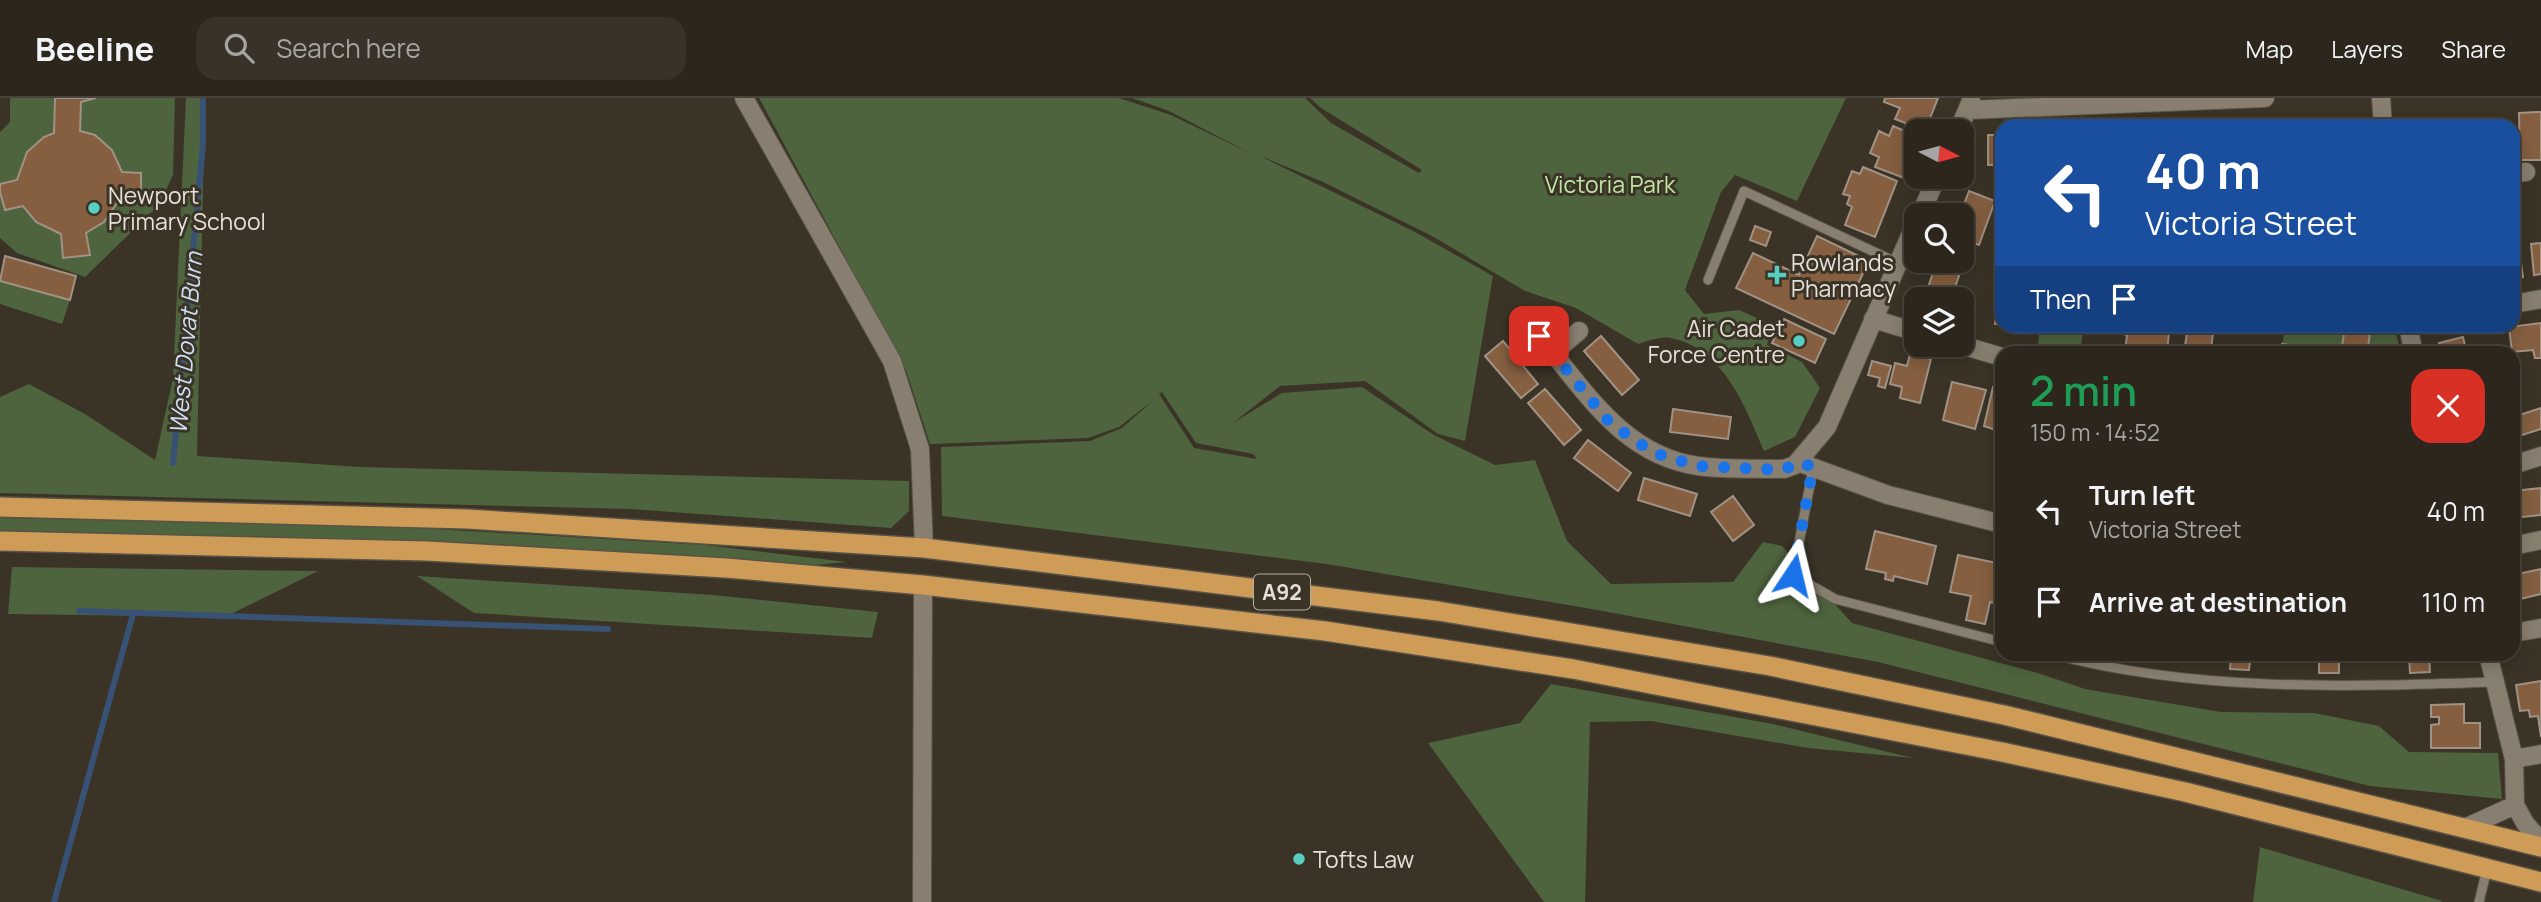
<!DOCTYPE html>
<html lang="en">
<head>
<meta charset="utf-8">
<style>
  :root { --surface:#2c261c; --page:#383229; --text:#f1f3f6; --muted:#a6a5a3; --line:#48433b }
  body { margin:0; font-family:Manrope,sans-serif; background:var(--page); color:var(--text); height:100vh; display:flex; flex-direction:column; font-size:26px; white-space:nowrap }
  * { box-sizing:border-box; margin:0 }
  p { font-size:23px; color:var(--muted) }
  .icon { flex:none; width:38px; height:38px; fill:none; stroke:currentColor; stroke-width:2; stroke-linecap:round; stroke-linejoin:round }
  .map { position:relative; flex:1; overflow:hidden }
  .panel { position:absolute; left:1995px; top:248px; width:525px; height:315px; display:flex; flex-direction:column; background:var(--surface); border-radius:21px; box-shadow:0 4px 18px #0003,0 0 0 2px var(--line) }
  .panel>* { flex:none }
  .banner { position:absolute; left:1995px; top:21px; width:525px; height:214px; border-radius:21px; box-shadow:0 4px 18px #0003,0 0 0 2px var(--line); background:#1a4fa0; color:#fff; overflow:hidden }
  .needle { width:46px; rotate:96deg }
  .tools { position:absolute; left:1904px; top:21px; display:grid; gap:14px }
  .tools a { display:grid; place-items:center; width:70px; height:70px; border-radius:14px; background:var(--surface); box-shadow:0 4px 18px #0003,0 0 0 2px var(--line); font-size:35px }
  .pin { position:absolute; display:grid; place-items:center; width:60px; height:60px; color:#fff; margin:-30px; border-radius:14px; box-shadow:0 4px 10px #0006 }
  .me { position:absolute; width:77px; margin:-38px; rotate:10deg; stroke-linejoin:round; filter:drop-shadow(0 0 5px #0008) }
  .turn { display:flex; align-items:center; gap:24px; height:147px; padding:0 35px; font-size:32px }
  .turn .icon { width:91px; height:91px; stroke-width:2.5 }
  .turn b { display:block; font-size:49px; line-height:60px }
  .then { display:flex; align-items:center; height:66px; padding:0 35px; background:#0003; gap:14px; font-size:26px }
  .round { display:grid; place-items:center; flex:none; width:74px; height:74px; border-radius:21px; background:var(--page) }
  .overview { display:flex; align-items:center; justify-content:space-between; height:119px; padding:0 35px }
  h1 { font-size:42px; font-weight:600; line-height:52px; color:#1e9e55 }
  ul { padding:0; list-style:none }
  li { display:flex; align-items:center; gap:21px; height:91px; padding:0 35px }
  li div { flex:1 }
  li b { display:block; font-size:26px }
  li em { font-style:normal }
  header { display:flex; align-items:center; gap:42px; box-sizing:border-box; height:98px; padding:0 35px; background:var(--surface); border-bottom:2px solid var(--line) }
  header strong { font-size:33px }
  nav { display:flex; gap:38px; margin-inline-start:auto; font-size:24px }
  .search { width:490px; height:63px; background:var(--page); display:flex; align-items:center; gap:18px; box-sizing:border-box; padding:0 24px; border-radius:21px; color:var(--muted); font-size:26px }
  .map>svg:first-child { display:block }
</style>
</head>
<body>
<header>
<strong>Beeline</strong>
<div class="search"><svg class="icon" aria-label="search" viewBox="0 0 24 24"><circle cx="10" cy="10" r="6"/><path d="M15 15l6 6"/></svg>Search here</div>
<nav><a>Map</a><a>Layers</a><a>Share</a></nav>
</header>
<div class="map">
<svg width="2541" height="804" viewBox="0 0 2541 804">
  <rect width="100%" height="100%" fill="#3a3326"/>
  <path fill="#4d643e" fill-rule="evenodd" d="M10,0H175L173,77L159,107L85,179L17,155L0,140V34L10,24Z
    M186,0H205L197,358L360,369L909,383V413L891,430L630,411L0,395V299L29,286L85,316L155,362L173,280Z
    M759,0H1119L1171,17L1250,55L1169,13L1132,0H1305L1331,25L1419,75L1422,72L1321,10L1310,0H1846L1797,103L1735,77L1721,94L1685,192L1704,216L1739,212L1772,227L1767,247L1802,264L1820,290L1795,339L1764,353C1746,310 1723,249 1670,240C1661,238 1648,243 1638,246L1576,210L1525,193L1432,138L1323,84L1258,57L1415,134L1493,178L1465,343L1438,336L1365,283L1280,288L1233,325L1282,295L1362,289L1434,337L1495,367L1535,362L1567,443L1611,486L1733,484L1763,444L1782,448L1852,525L2038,575L2085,591L2221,614L2314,615L2379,628L2409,654L2498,655L2502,701L2370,688L1878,564L1597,512L1327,466L942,418L941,349L1090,343L1122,330L1155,301L1119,329L1088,340L930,346L906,272ZM1162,294L1196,345L1253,356L1257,361L1194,350L1159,296Z
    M0,183L70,202L62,226L0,206Z
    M2040,228H2084L2080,255H2037Z
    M2286,228H2345L2341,253L2282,246Z
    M2371,228H2394L2401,255L2367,256Z
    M0,420L386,428L705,447L847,464L814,467L492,446L0,433Z
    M12,469L318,473L225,519L8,516Z
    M417,478L713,497L878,514L872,540L474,515Z
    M1551,586L1773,626L1913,660L1808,650L1651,623L1590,624L1585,804H1544L1428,645L1520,625Z
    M2260,749L2439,802L2443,804H2253Z"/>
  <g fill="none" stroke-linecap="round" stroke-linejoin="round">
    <path stroke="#385275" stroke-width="6" d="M173,365L203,47V0
      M79,513L608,531
      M54,804L133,516"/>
  </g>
  <path fill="#855f40" stroke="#a19286" stroke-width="2" d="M55,0H96L81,4L80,33L95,37L112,52L122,74L141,75V100L121,99L104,124L86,135L90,157L63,160L61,136L36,124L23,108L5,112L0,94V86L17,82L27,54L44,39L54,35Z
    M1885,0H1938L1925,33L1895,21L1900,10L1884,4Z
    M2537,14H2541V62H2520L2519,15Z
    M1893,28L1916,38V50L1904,80L1875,69L1879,59L1870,55L1879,33L1889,38Z
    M1988,37H2002V67H1988Z
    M1863,69L1897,83L1875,139L1845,127L1852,109L1847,106L1850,98L1843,96L1852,73L1860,76Z
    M1969,93L1995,103L1979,147L1962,141L1960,117Z
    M1755,128L1771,134L1766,148L1750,142Z
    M1817,138L1869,163L1834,236L1736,190L1753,155L1799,177Z
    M2541,145V176L2534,177L2531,146Z
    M2519,150L2523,179L2514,180L2516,193L2513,194V151Z
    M1962,154L1967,155L1951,201H1924L1937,163H1962Z
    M5,158L76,178L70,202L0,183Z
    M1998,201L2002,202V227L1995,226Z
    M1784,221L1826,241L1815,265L1772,245Z
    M2541,225V260H2535L2533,252L2512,254L2509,229Z
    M2124,228L2169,233L2167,256L2125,253L2127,237L2123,236Z
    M2188,228H2214L2211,251L2185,248Z
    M2345,228H2371L2367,256H2341Z
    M1601,238L1639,282L1622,297L1584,253Z
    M2463,239L2467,256H2442L2439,245Z
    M1503,243L1538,286L1521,300L1485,258Z
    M2282,246L2324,252L2323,256H2281Z
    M1910,256L1931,261L1920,305L1900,300L1902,289L1890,286L1895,265L1907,268Z
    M1872,263L1891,268L1885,290L1878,288L1880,280L1868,277Z
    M1952,284L1986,292L1975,331L1943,322Z
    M1993,289L2002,291V334L1984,328Z
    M1545,291L1581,332L1564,347L1528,305Z
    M2541,310V331L2513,340V319Z
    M1673,311L1731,319L1728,341L1670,334Z
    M1588,342L1631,375L1618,393L1574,360Z
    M1644,380L1697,396L1690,418L1638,402Z
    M2541,390V417L2513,420V393Z
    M1733,398L1754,427L1733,443L1711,414Z
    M1875,433L1936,448L1927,486L1894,478L1893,483L1885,481L1886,475L1866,471Z
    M1958,457L2002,466V507L1990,504L1985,526L1966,522L1971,498L1950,494Z
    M2541,471V496L2516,502L2513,477Z
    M2141,556H2161L2160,563L2140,561Z
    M2231,556H2251L2249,572L2230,571Z
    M2319,556H2339V575H2319Z
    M2409,556H2429L2430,574L2410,575Z
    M2541,583V639L2538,618L2530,619L2529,612L2520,613L2516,587Z
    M2464,606V625H2480V650H2431V627L2439,626V619H2431V607Z"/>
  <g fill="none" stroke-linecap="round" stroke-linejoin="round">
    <defs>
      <path id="service" d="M1708,182L1744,93L1898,165
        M1813,370L1793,477L1835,501L2002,544
        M2051,556C2195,594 2347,589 2495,584
        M2479,804L2487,771"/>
      <path id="minor" d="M744,0L892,263L920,351L924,450
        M2381,0L2383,28
        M1968,12L2265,0
        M1958,33L1971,3
        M2513,75L2526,74
        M1920,117L1937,79
        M2513,206L2541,201
        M1873,221L1916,234
        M2408,228L2414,256
        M1539,238C1584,291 1622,357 1698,368C1726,372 1756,370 1784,371L1795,367L1827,329L1916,124
        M1961,247L2002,259
        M1553,255L1579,233
        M1798,364L1888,397L2002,426
        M2513,367L2541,358
        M2513,448L2541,442
        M2513,535L2541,530
        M2488,556L2514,661L2515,707L2525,725L2541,744
        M2514,661L2541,656
        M2467,729L2515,707
        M922,804L923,487"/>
      <path id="trunk" d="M0,409L468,421L924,450L1438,513L1770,568L2004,617L2541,749
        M0,443L427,453L726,470L923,487L1325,533L1573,571L2002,654L2185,694L2541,784"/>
    </defs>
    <use href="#service" stroke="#585247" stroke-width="11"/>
    <use href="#minor" stroke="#585247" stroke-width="20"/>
    <use href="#trunk" stroke="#585247" stroke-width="22"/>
    <use href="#service" stroke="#887f70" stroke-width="9"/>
    <use href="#minor" stroke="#887f70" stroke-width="18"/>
    <use href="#trunk" stroke="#ce9c56" stroke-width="19"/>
  </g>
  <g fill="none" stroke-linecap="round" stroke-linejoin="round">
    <path stroke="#1a73e8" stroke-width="12" stroke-dasharray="0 21.6" d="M1539,238L1610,325L1654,355L1697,368L1784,372L1798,364L1813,369L1793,477"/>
  </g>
  <g fill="#57cec2" stroke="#3a3326" stroke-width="2.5">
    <circle cx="94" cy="110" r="7"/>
    <path d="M1773.5 166.5h7v7h7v7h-7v7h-7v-7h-7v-7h7z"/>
    <circle cx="1799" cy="243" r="7"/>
    <circle cx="1299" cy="761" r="7"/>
  </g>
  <g text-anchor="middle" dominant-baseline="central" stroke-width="6" stroke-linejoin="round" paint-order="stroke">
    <rect fill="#3a3326" stroke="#b2ada3" stroke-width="2" x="1254" y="476.5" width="56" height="35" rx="5"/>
    <g font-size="21" font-weight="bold" fill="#e5e1d8">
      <text x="1282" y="494">A92</text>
    </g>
    <g font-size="23" fill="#bfe6a4" stroke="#3a3326">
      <text x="1610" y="86">Victoria Park</text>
    </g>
    <g font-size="23" fill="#e5e1d8" stroke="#3a3326" text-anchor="start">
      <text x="108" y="97">Newport<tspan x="108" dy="26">Primary School</tspan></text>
      <text x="1791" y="164">Rowlands<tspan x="1791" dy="26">Pharmacy</tspan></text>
      <text x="1785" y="230" text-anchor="end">Air Cadet<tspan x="1785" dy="26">Force Centre</tspan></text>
      <text x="1313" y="761">Tofts Law</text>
    </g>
    <g font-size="24" font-style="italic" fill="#cddff7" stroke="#3a3326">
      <text transform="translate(185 245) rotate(-85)">West Dovat Burn</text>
    </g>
  </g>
</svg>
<div class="tools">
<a><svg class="needle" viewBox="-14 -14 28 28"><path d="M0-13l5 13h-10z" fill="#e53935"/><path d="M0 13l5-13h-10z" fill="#a6a5a3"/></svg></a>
<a><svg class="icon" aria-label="search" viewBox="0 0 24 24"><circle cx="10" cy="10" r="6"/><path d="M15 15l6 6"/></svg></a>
<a><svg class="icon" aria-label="layers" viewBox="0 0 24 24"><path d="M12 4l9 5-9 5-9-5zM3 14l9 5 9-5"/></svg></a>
</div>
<div class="pin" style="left:1539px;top:238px;background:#d93025"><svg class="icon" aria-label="arrive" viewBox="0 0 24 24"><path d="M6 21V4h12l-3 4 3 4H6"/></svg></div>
<svg class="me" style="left:1793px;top:477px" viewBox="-20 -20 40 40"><path d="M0-17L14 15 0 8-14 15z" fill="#1a73e8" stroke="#fff" stroke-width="4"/></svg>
<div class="banner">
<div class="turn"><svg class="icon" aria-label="left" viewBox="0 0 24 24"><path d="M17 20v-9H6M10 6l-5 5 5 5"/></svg><div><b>40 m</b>Victoria Street</div></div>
<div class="then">Then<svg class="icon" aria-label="arrive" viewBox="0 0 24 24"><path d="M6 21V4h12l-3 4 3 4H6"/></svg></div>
</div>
<section class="panel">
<div class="overview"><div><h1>2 min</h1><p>150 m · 14:52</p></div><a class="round" style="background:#d93025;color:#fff"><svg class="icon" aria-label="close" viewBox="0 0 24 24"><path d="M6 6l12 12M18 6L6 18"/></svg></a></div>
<ul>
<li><svg class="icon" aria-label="left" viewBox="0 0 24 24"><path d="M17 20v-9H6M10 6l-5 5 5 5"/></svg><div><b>Turn left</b><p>Victoria Street</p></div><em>40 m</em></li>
<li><svg class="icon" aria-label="arrive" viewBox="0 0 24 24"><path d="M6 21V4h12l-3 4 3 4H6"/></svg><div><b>Arrive at destination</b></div><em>110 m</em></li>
</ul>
</section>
</div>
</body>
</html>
